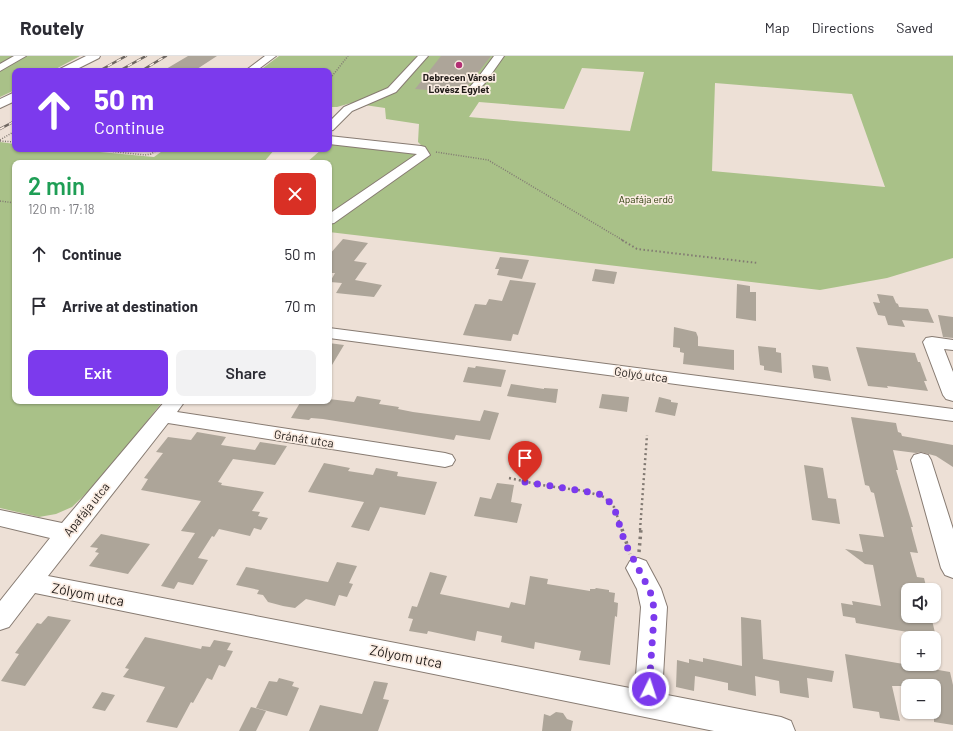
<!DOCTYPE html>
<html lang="en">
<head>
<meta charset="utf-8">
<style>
  :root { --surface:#fff; --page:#f2f2f3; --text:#2b2b33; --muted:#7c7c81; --line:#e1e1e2; --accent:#7c3aed }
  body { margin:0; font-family:Barlow,sans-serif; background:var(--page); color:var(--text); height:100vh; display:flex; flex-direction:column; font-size:15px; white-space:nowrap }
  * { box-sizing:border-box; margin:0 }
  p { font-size:13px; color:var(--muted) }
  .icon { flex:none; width:22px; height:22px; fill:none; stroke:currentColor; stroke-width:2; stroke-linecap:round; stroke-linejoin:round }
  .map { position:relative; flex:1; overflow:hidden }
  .details { position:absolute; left:12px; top:104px; width:320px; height:244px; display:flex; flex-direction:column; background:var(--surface); border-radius:8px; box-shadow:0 1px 3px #0004 }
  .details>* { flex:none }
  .hud { position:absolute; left:12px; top:12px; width:320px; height:84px; border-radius:8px; box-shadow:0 1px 3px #0004; background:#7c3aed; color:#fff; overflow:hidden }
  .fabs { position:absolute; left:901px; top:527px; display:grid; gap:8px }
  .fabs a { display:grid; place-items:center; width:40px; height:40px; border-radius:8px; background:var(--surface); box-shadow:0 1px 3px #0004; font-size:20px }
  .pin { position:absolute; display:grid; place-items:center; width:34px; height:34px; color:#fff; margin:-41px -17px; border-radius:50% 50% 50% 0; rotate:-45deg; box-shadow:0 0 4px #0007 }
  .pin .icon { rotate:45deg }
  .me { position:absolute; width:44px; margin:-22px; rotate:4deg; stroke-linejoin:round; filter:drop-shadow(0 0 3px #0008) }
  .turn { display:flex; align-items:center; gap:14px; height:84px; padding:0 16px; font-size:18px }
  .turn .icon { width:52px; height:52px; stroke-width:2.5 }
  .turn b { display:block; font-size:28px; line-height:34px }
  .round { display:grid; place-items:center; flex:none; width:42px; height:42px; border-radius:8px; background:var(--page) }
  .head { display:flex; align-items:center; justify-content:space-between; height:68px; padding:0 16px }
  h1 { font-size:24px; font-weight:600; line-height:30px; color:#1e9e55 }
  .action { display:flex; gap:8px; margin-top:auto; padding:8px 16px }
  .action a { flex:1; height:46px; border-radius:8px; background:var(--accent); color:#fff; font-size:16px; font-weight:600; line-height:46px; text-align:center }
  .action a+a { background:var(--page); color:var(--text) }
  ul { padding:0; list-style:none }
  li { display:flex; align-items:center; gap:12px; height:52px; padding:0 16px }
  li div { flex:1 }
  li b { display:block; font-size:15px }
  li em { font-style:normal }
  header { display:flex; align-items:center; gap:24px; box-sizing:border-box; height:56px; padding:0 20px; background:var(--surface); border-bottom:1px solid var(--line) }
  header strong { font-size:19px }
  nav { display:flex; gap:22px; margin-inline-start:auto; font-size:14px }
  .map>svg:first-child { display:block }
</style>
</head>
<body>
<header>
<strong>Routely</strong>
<nav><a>Map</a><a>Directions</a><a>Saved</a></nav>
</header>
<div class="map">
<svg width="953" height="675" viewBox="0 0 953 675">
  <rect width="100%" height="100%" fill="#ede0d6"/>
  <path fill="#a9c188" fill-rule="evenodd" d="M0,0H80L52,15H15V34L0,41Z
    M279,0H953V202L887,222L820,234L329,176V107H306L322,93H329V88L429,97L418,86L419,68L386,63L385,52L351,47L337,51H329V15H259ZM582,12L644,16L630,75L469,61L479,46L564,53ZM715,27L852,38L885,131L712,115Z
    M0,86L15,88V93H68L154,101L165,93H275L263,107H15V345H163L100,424L72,451L56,458L39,461L0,452Z"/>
  <path fill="#ada599" d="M188,0H217L194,15L166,13Z
    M441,0H491L467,31L445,30L441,35L415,33Z
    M343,183L368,187L354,205L367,207L355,224L382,229L374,241L336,237L342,227L330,226L335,217H329V199Z
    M500,201L529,204L522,223L497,219L499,213H495Z
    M595,213L617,216L614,228L592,225Z
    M510,224L536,227L518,279L513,278L511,285L463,279L475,248L486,249L489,243L502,245Z
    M737,228L750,230V236H756V265L736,262Z
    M877,238L893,240L896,247L898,248L899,251L928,253L934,267L902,264L905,271L888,269L885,260L878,259L873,246L880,247Z
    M938,259L953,261V282L943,281Z
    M674,271L696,276L698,281V290L734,294V314L683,308L684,297L680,296V292L673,291Z
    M329,287L344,289L329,314Z
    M758,290L776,292V296L781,297L782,317L764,314V310L760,309Z
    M856,291L915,297L918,306H920L927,325H924L928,335L887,330L888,332L868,330Z
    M812,309L828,311L831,325L814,322Z
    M476,310L506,314L501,331L463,326L468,311L475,312Z
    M511,328L544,333V332L558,333L556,347L507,340Z
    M602,338L629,341L627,356L599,352Z
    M357,340L381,344L379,348L399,351L398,353L413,356L480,365L484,354L499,357L490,384L456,379L454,384L323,363L311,362L309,364L291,362L301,345H329V343L354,346Z
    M659,341L671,344V346L678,347L675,360L655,356Z
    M851,361L896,367L898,376L901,377L902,380L953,389V411L936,400L921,396L916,397L893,394L898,414H896L913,471H911L918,497L910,496L917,521L924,522L927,534H908V560H931L936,581L856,567L855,562L843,560L841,547L853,549L852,545L881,550L873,509L865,508L845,493L863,496L859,478L884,481L874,437L871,436L869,430L865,429Z
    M197,376L226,381L221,389L255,394L260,386L287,390L275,409L233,403L218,426L222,427L221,429L264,436L252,455L260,456L258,460L268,462L261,474L254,472L250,480L219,473L214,481L212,480L198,502L208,504L193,529L178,526L174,533L161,530L195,477L181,475L201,445L141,434L148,423L144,422L163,397L156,396L168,381L191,384Z
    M324,407L350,412L348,415L373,419L376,412L398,416L397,420L437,426L425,459L380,451L369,475L351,471L364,446L308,436Z
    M804,409L823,412L828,442L836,443L840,468L812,464Z
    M497,427L514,429L511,446L522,448L517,467L474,460L480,441L491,443Z
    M101,478L150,488L128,518L89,510L99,497L95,496L98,492L90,491Z
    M337,506L357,510L349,527L353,528L347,541L339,539L335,550L306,543L295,552L283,550L268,546L263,539L257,538L259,534L236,529L246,511L328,526Z
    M430,516L447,520L440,538L509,552L511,546L525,549L530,520L548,523L547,528L590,535V533H595L596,532L609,534V536L615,537L614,546L618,547L617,561L615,560L610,609L579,604L581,595L535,586L534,593L501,586L502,580L477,575L475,585L428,575L427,578L409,575L413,563L408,562L412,550L417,551Z
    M48,560L71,564L25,630L1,625L19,598L15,597L37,567L41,568Z
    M741,561L761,564L763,603L834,615L832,626L807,622L809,642L780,637L779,625L755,620L756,640L728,634V627L695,620L694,635L676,631L677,604L689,607V603L703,606V602L742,610Z
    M145,581L201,593L202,590L210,591L214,584L231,587L227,594L233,595L225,611L219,609L212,624L207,622L193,647L191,646L177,672L146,666L165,631L123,621L129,613L125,612Z
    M845,598L950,616L953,629V669L934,666V630H892L900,665L880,662L879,656L853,652Z
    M279,622L294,626L292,630L299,632L287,660L256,652L269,625L277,626Z
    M374,625L388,627L383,643L389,644L378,675H309L320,649L362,658Z
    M102,636L115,639L105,655L92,652Z
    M251,651L266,655L256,675H239Z
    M556,656L563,657L567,663L573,665L571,675H542L544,658L550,660Z"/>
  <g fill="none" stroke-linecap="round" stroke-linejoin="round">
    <defs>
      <path id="minor" d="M14,0H26L0,15V8Z
        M265,0H276L256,15H245Z
        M418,0H428L396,36L352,55L333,74L329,75V66L344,51L388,32Z
        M494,0H504L485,27L475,37H467L466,35L477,23Z
        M329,80L421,90L425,91L430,99L334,167L329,168V158L417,98L329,88Z
        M329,272L953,353V365L329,282Z
        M932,281L953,284V294L944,293L953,316V345L946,343L943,339L923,286L926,282Z
        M165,345H185L177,356L445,397L452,399L455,404L452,409L445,411L168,367L48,520L635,633L641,551L637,533L626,512L630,505L638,502L646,505L661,533L667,551L662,638L781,661L791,665L795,675H714L35,537L9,571L0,574V545L50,482L0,470V454L62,467Z
        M921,397L928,399L931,404L953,473V522L945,519L941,512L911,404L914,399Z"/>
      <path id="major" d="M86,0H100L99,2L73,15H58L60,13Z
        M15,36V45L0,52V43Z"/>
    </defs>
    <use href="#minor" stroke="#877b72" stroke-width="2"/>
    <use href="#major" stroke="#877b72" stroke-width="2"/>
    <path stroke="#817972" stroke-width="1.5" stroke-dasharray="1 1.5" stroke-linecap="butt" d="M329,24L348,0
      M0,84L15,75
      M0,85L15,86
      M88,93L145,99L151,98L159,93
      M436,96L488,104L624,185
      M0,145L15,147"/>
    <path stroke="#817972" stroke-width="2" stroke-dasharray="1.5 2.5" stroke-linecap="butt" d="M622,184L637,193L758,207"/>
    <path stroke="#817972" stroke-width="2.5" stroke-dasharray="2 3" stroke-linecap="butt" d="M509,422L541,429L585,435L604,441L614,451L622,474
      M640,474L647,379"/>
    <path stroke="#817972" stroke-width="3.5" stroke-dasharray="2.5 4" stroke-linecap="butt" d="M622,473L630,498
      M639,496L641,473"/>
    <use href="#minor" fill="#fff" fill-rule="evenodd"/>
    <use href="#major" fill="#fff" fill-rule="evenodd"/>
    <defs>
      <path id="rail" d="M99,15L126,0
        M119,15L146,0
        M141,15L166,0
        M0,73L15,65"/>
    </defs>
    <use href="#rail" stroke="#6e6660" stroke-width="2.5"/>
    <use href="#rail" stroke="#fbede3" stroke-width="1.5" stroke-dasharray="5" stroke-linecap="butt"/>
  </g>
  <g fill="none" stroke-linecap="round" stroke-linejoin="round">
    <path stroke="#7c3aed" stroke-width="7" stroke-dasharray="0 12.6" d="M525,426L596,437L604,440L614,451L625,487L649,533L653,543L654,560L649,633"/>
  </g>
  <circle fill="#b22e74" stroke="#fbede3" stroke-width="1.5" cx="459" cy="9" r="4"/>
  <g text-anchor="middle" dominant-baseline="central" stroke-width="3.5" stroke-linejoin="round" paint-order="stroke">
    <g font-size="10" font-weight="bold" fill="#201b18" stroke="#fbede3">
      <text x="459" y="21">Debrecen Városi<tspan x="459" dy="12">Lövész Egylet</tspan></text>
    </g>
    <g font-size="10" fill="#283806" stroke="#fbede3">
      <text x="646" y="143">Apafája erdő</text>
    </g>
    <g font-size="12" fill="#201b18" stroke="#fbede3">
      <text transform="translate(641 318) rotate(8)">Golyó utca</text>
      <text transform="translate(304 382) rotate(9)">Gránát utca</text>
      <text transform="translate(86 453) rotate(-51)">Apafája utca</text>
    </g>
    <g font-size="14" fill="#201b18" stroke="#fbede3">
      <text transform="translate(88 538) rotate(11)">Zólyom utca</text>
      <text transform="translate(406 600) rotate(11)">Zólyom utca</text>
    </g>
  </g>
</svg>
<div class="fabs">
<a><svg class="icon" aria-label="sound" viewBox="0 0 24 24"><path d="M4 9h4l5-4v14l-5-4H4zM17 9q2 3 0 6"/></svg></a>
<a>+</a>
<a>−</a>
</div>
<div class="pin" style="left:525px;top:426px;background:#d93025"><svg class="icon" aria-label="arrive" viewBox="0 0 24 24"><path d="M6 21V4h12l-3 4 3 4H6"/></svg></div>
<svg class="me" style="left:649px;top:633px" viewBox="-20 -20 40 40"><circle r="17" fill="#7c3aed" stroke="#fff" stroke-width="3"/><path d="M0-11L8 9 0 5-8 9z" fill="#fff"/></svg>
<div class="hud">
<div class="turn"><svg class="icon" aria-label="ahead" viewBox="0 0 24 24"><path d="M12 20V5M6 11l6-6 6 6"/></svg><div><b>50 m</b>Continue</div></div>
</div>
<section class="details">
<div class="head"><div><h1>2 min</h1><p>120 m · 17:18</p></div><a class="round" style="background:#d93025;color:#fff"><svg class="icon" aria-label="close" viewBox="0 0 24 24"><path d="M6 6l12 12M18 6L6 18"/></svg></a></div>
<ul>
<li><svg class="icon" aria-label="ahead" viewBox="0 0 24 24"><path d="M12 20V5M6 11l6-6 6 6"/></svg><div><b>Continue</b></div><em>50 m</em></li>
<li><svg class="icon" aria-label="arrive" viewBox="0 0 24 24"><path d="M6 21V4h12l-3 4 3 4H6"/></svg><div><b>Arrive at destination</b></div><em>70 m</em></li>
</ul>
<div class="action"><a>Exit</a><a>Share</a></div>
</section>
</div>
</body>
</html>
